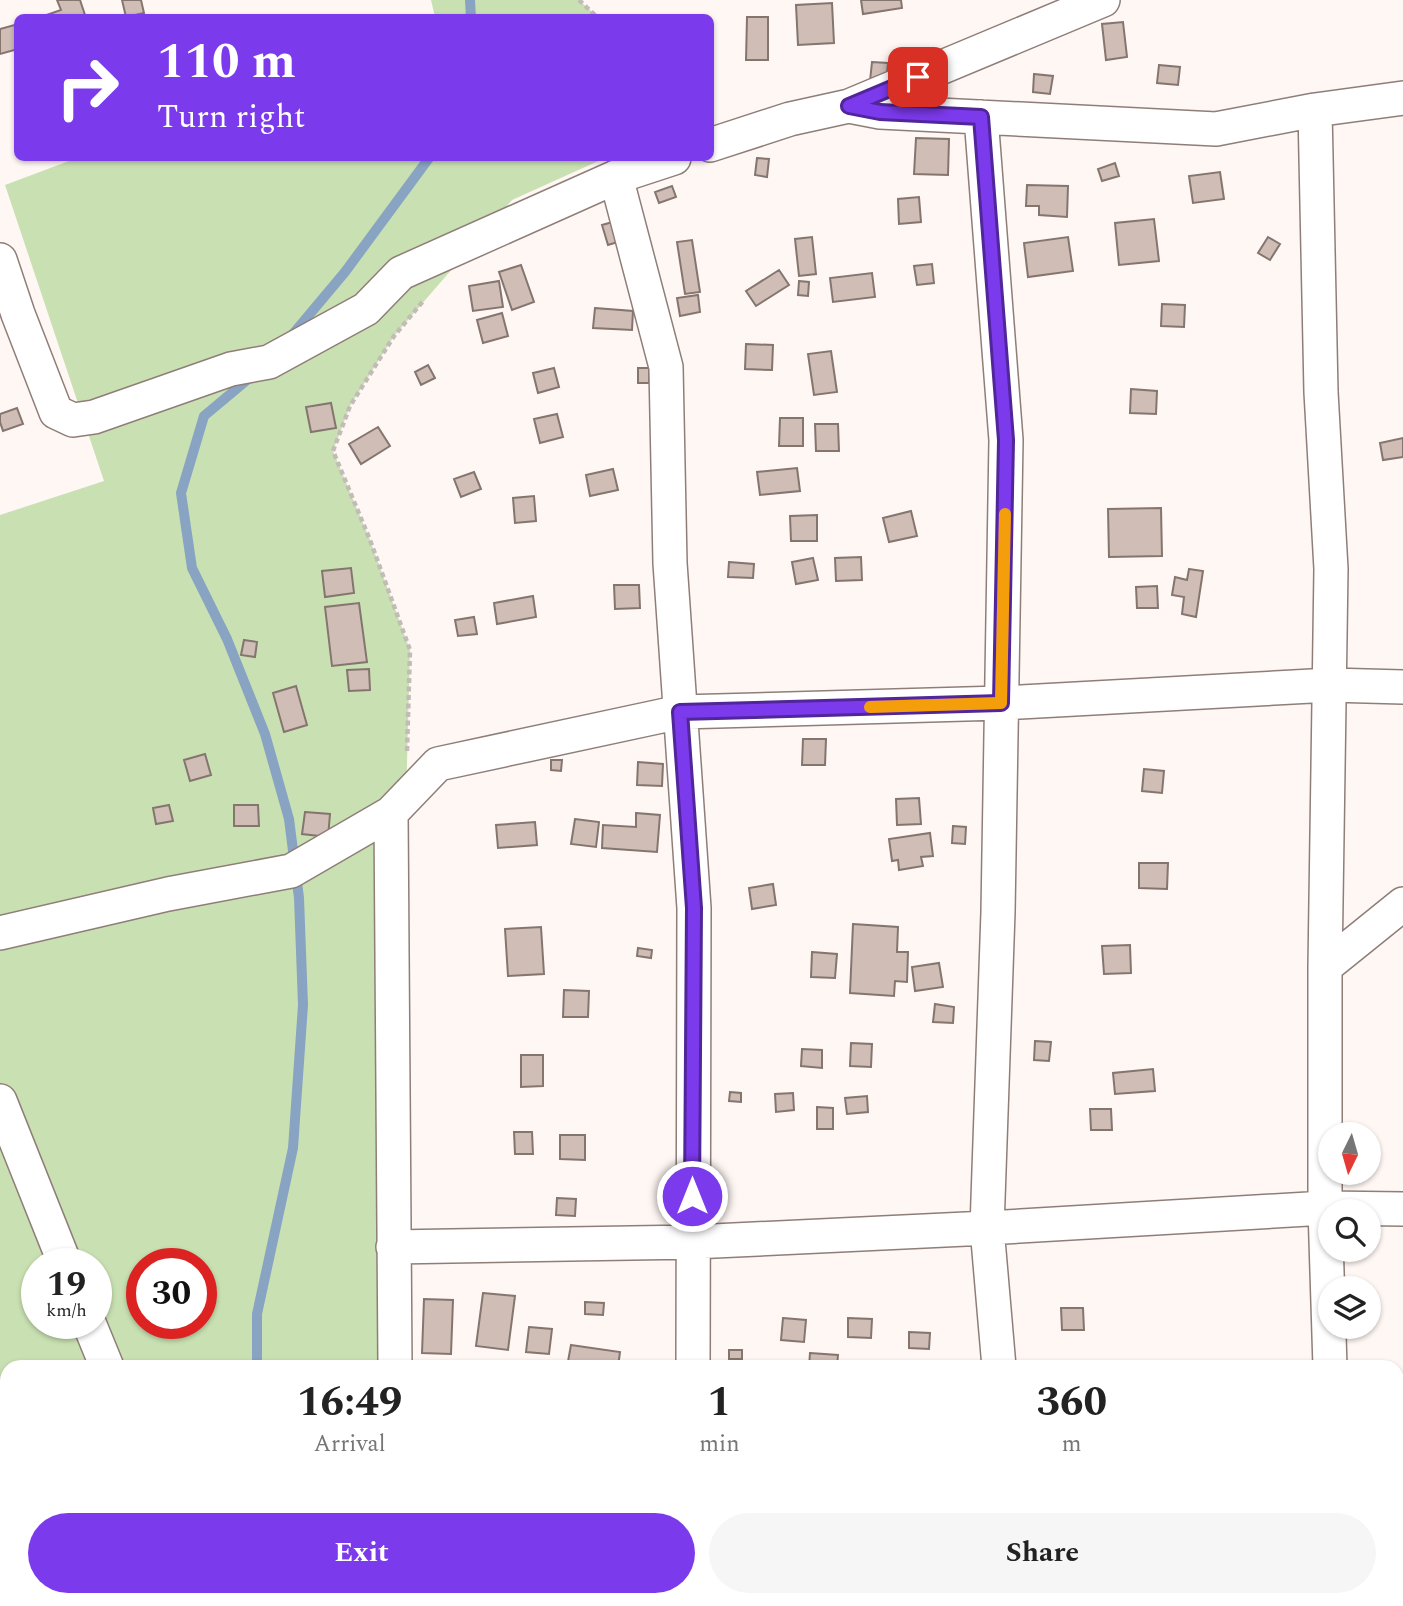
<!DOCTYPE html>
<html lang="en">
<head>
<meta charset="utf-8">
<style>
  :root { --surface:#fff; --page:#f6f6f6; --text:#222; --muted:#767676; --accent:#7c3aed }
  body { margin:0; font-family:Spectral,serif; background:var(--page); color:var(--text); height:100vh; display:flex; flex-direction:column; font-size:26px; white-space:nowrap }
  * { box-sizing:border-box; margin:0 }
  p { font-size:23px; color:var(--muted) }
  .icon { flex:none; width:38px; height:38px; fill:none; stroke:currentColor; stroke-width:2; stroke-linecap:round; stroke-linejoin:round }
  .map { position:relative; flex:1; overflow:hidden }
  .drawer { position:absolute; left:0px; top:1360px; width:1404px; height:247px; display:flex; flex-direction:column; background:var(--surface); border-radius:21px 21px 0 0; box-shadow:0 2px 5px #0004 }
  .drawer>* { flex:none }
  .banner { position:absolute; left:14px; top:14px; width:700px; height:147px; border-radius:10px; box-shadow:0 2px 5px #0004; background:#7c3aed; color:#fff; overflow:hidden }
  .needle { width:46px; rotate:185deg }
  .controls { position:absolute; left:1318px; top:1122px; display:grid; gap:14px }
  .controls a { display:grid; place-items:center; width:63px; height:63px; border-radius:50%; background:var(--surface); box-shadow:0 2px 5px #0004; font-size:35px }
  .speed { position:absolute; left:21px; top:1248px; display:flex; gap:14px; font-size:35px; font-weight:700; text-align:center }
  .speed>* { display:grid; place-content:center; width:91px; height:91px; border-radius:50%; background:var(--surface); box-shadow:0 2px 5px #0004; line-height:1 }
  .speed small { font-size:18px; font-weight:400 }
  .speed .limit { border:10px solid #d22; background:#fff; color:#111 }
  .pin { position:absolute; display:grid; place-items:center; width:60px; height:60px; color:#fff; margin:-30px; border-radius:14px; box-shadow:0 4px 10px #0006 }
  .me { position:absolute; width:77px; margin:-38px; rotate:0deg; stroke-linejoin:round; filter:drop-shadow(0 0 5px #0008) }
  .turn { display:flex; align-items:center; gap:24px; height:147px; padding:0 28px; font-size:32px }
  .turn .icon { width:91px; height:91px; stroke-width:2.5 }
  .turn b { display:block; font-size:49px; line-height:60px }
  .eta { display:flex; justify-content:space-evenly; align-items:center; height:119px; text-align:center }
  .eta b { font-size:42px; font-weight:700; line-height:49px }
  .cta { display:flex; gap:14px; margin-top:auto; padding:14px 28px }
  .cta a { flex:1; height:80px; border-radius:42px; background:var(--accent); color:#fff; font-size:28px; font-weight:700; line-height:80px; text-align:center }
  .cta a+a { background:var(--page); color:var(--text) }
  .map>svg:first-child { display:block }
</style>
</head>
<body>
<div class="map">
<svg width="1403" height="1606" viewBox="0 0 1403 1606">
  <rect width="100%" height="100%" fill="#fef7f4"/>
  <path fill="#c9e1b2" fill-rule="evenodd" d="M431,0H579L598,17H435Z
    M77,158H605L512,200L394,336L350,406L333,451L370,540L410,650L391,1367H7V1600H391L388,1606H0V515L104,481L5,185ZM37,1264H96V1323H37ZM142,1264H201V1323H142Z"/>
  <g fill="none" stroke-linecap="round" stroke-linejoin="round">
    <path stroke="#89a4c2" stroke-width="10" d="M470,0L471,18
      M293,334L345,272L429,158
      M253,375L204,416L181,493L192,568L227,639L265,734L289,819L299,898L303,1005L293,1148L257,1314V1367
      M270,1600L271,1606"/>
  </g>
  <path fill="#cfbdb6" stroke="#85756f" stroke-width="2" d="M57,0H80L86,18H38L61,10Z
    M122,0H141L144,13L126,17Z
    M861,0H901L902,8L863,14Z
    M832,3L834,43L798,45L796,5Z
    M747,17H768V60H746Z
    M1123,22L1127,57L1106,60L1102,24Z
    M18,24V49L0,54V29Z
    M872,62L888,63L886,82L870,81Z
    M1159,65L1180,67L1178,85L1157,83Z
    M1034,74L1053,76L1050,94L1033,92Z
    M916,138L949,139L948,175L914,174Z
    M757,158L769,159L767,177L755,175Z
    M1115,163L1119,176L1102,181L1098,169Z
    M1220,172L1224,199L1193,203L1189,176Z
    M1027,185L1068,186L1067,217L1039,215V206H1026Z
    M672,186L676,197L659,203L655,192Z
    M919,197L921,222L899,224L898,199Z
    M1154,219L1159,261L1119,265L1115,223Z
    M616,221L621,241L608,245L602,225Z
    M812,237L816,274L799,276L795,239Z
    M1068,237L1073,271L1028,277L1024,243Z
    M1268,237L1280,244L1270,260L1258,253Z
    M692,240L700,292L685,294L677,242Z
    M932,264L934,283L917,285L914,266Z
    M521,265L534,302L512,310L499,272Z
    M779,270L789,285L756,306L746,291Z
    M872,273L875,297L833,302L830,278Z
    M499,281L503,307L473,311L469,286Z
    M799,281L809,282L808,296L798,295Z
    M698,295L700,312L680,316L677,298Z
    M1162,304L1185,305L1184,327L1161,326Z
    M595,308L633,311L632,330L593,328Z
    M502,313L508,336L483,343L477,320Z
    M746,344L773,345L772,370L745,369Z
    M831,351L837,392L814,395L808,354Z
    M428,365L435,378L421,385L415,372Z
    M554,368L559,387L538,393L533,373Z
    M638,368H649V383H638Z
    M1131,389L1157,391L1156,414L1130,413Z
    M331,403L336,428L311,432L306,407Z
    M17,408L23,424L3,431L0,422V414Z
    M557,414L563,437L540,443L534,419Z
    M780,418H803V446H779Z
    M815,424H838L839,451H816Z
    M378,427L390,446L361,464L349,444Z
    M1403,438V457L1383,460L1380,443Z
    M797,468L800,491L760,495L757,472Z
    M613,469L618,490L590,496L586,475Z
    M474,472L481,489L461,497L454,479Z
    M534,496L536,521L515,523L513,498Z
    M1161,508L1162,556L1109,557L1108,509Z
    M911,511L917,536L889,542L883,518Z
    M817,515V541H791L790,516Z
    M861,557L862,580L836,581L835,558Z
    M813,558L818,580L796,584L792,562Z
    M729,562L754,564L753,578L728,577Z
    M351,568L354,593L325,597L322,571Z
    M1189,569L1203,571L1196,617L1182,614L1184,597L1172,595L1175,577L1187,580Z
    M614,585H639L640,608L615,609Z
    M1157,586L1158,608H1137L1136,587Z
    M533,596L536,617L497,624L494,603Z
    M359,603L367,662L332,666L325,607Z
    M474,617L477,634L458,636L455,620Z
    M244,640L257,642L255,657L241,655Z
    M369,669L370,690L349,691L347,670Z
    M296,686L307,725L284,732L273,693Z
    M803,739H826L825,765H802Z
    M205,754L211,775L190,781L184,760Z
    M551,760H562L561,771L551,770Z
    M638,762L663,764L662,786L637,785Z
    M1144,769L1164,771L1162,793L1142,791Z
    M919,798L921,824L897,825L896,799Z
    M169,805L173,821L156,824L153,808Z
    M234,805H258L259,826H234Z
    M305,812L330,814L328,837L302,834Z
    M636,813L660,815L657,852L602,848L603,825L636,827Z
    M575,819L599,822L596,847L571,844Z
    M535,822L537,845L498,848L496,825Z
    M953,826L966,827L965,844L952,843Z
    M930,833L933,856L921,857L923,866L899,870L898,860L892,861L889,839Z
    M1139,863H1168L1167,889L1139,888Z
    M773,884L776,905L752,909L749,888Z
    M853,924L898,927L897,952H908L907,982L895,981L894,996L850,993Z
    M541,927L544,974L508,976L505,929Z
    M1130,945L1131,973L1104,974L1102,946Z
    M638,948L652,950L651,958L637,956Z
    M812,952L837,954L835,978L811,977Z
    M939,963L943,987L915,991L912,967Z
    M564,990L589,991L588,1017H563Z
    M935,1004L954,1007L953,1023L933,1022Z
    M1035,1041L1051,1042L1049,1061L1034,1060Z
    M851,1043L872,1044L871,1067L850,1066Z
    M802,1049L822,1050V1068L801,1066Z
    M521,1055H543V1086L521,1087Z
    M1153,1069L1155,1091L1115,1094L1113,1073Z
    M730,1092L741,1093V1102L729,1101Z
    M793,1093L794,1110L776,1112L775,1094Z
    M867,1096L868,1112L847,1114L845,1098Z
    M817,1107L833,1108V1129H817Z
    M1090,1109H1111L1112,1130H1091Z
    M514,1132H532L533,1154H515Z
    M560,1135H585V1160L560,1159Z
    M557,1198L576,1199L575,1216L556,1215Z
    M483,1293L515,1296L508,1350L476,1346Z
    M424,1299L453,1300L451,1354L422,1353Z
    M585,1302L604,1303L603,1315L585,1314Z
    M1061,1308H1083L1084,1330H1062Z
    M783,1318L806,1320L804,1342L781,1340Z
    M848,1318L872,1319L871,1338L848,1337Z
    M529,1327L552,1329L549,1354L526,1352Z
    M909,1332L930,1333L929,1349L909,1348Z
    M571,1345L620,1352L618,1367H567Z
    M729,1350H742V1359H729Z
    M810,1353L838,1355L837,1367H809Z
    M827,1600H852V1606H827Z
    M1148,1600H1186L1187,1606H1149Z"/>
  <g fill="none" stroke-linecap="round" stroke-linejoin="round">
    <defs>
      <path id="minor" d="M849,106L1103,0
        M1315,110L1321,392L1331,569L1325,967V1208L1330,1367
        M981,117L1006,440L998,912L987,1228L999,1367
        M710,145L790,119L849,106L880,112L1216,129L1315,110L1403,98
        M616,177L666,367L670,563L694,908L693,1367
        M0,260L18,314L56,412L73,420L94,417L231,369L269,362L366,309L401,273L616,177L674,158
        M0,933L168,894L291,871L391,813
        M1325,967L1403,904
        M0,1101L65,1264
        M393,1247L693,1242L987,1228L1325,1208L1403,1209
        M89,1323L107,1367
        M395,1367L391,813L438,764L680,712L1001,703L1330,685L1403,687
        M206,1600L209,1606
        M398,1600V1606
        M1011,1600V1606
        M1338,1600V1606
        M87,1606L104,1600
        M685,1606V1600"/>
    </defs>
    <use href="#minor" stroke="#8f7e78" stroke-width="36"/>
    <path stroke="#c2bbb8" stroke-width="4.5" stroke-dasharray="5 3.5" stroke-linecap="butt" d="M579,0L598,18
      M407,751L410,650L370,540L333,451L350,406L394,336L424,300"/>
    <use href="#minor" stroke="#fff" stroke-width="33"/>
  </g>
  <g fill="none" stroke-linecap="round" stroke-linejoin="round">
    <defs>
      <path id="route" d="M692,1196L694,908L680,712L1001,703L1006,440L981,117L880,112L849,106L918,77"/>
    </defs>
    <use href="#route" stroke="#51269a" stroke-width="18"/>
    <use href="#route" stroke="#7c3aed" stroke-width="12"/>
    <path stroke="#f59e0b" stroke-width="12" d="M870,707L1001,703L1005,514"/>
  </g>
</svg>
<div class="controls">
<a><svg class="needle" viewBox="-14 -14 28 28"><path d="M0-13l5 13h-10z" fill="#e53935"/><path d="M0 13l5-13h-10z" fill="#767676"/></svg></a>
<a><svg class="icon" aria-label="search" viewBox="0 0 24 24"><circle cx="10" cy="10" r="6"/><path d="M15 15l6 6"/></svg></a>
<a><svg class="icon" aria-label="layers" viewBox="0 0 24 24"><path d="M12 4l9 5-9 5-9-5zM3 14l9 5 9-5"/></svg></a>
</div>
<div class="speed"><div>19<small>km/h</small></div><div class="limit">30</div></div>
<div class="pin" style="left:918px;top:77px;background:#d93025"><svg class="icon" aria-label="arrive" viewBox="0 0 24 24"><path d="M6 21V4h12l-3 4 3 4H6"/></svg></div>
<svg class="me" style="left:692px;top:1196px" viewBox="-20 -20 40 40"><circle r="17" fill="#7c3aed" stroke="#fff" stroke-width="3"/><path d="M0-11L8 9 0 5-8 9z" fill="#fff"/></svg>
<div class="banner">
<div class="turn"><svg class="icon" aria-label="right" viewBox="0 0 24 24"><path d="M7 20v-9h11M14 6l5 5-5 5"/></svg><div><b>110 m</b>Turn right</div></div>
</div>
<section class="drawer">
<div class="eta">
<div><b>16:49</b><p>Arrival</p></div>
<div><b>1</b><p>min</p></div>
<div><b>360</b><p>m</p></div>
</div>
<div class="cta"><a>Exit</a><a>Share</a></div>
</section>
</div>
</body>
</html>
